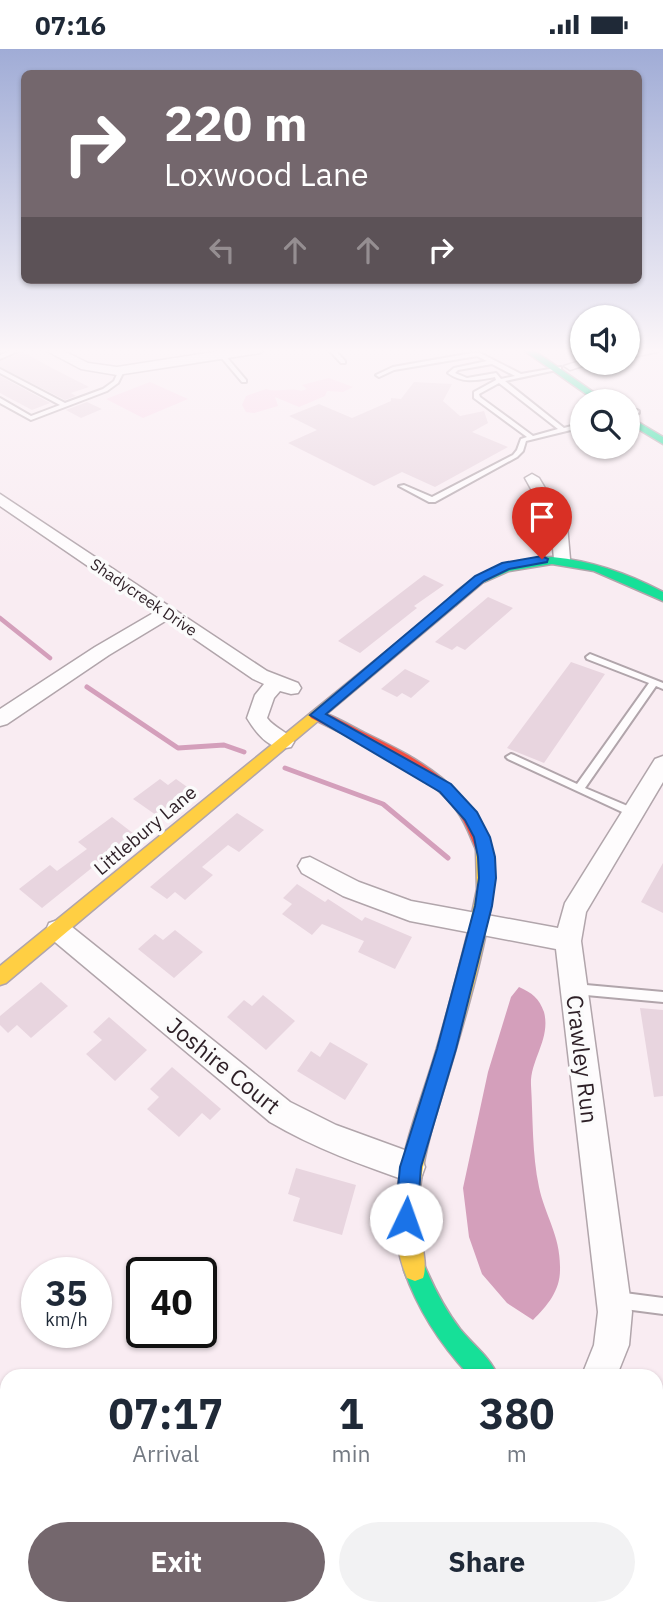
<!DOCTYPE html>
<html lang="en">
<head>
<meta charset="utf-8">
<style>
  :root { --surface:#fff; --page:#f2f2f3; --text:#1f2937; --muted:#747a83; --accent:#74676d }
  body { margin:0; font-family:"IBM Plex Sans",sans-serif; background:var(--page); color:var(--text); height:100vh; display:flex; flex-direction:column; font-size:26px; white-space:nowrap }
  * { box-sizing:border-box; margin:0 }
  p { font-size:23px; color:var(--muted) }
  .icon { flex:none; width:38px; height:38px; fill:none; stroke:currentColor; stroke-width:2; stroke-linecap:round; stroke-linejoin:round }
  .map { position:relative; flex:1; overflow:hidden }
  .side { position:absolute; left:0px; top:1320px; width:663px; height:247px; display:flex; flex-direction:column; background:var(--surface); border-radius:21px 21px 0 0; box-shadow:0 2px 5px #0004 }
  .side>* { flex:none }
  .top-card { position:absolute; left:21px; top:21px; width:621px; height:214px; border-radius:10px; box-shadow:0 2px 5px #0004; background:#74676d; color:#fff; overflow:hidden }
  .tools { position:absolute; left:570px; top:256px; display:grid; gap:14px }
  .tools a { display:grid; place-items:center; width:70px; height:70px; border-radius:50%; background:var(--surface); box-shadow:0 2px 5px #0004; font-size:35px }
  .speed { position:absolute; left:21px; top:1208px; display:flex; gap:14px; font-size:35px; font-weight:700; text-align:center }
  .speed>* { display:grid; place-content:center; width:91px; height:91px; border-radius:50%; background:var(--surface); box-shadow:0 2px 5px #0004; line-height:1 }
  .speed small { font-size:18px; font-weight:400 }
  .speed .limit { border:4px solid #111; border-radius:10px; background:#fff; color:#111 }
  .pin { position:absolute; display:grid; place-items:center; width:60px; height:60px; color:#fff; margin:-72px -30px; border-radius:50% 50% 50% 0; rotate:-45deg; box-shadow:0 0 7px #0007 }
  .pin .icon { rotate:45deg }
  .me { position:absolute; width:77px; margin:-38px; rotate:3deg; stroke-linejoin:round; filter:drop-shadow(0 0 5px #0008) }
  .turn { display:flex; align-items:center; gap:24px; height:147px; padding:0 28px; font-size:32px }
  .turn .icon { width:91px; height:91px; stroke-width:2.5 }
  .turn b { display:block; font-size:49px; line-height:60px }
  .lanes { display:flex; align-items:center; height:66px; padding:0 28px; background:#0003; justify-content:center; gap:35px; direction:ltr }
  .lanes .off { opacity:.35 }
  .eta { display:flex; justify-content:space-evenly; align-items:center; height:119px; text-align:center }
  .eta b { font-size:42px; font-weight:700; line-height:49px }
  .action { display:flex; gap:14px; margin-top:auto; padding:14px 28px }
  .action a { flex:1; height:80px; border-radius:42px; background:var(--accent); color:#fff; font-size:28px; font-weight:700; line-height:80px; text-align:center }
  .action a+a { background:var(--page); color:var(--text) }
  .status { display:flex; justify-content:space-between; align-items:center; height:49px; padding:0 35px; background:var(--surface); direction:ltr }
  .status svg { height:19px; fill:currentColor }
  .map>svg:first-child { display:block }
</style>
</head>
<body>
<div class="status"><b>07:16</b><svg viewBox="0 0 49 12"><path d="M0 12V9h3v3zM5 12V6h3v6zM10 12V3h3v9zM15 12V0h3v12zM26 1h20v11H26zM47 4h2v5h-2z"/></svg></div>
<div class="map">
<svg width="663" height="1565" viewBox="0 0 663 1565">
  <rect width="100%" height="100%" fill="#f9ecf2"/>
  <path fill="#fad7e9" d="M329,329L353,338L343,343L327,342L325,347L299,358L275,348L278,357L254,364L246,363L242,356L246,347L266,340C277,344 290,338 301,342L307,340L302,336Z
    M150,333L188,350L143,369L106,350Z"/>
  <path fill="#d49fbb" d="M519,938C532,944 539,949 544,963C551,990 530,1011 531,1036C533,1069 532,1105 539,1138C545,1167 561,1187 560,1221C560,1242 547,1257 533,1271L507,1254L482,1225L469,1188L463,1139L488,1023L511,948Z"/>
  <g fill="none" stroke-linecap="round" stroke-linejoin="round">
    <path stroke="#d49fbb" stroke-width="4.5" d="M0,569L50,609"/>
    <path stroke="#d49fbb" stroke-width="5" d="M87,638L178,699L224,696L244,703
      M285,719L383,755L448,809"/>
  </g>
  <path fill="#e8d5df" d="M23,303L50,318L89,338L71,344L76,347L65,351L0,318V312Z
    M0,327L50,354L32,361L0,344Z
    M414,333L452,335L443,352L460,367L484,362L488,374L472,383L508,398L435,438L402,423L374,437L288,394L317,381L289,367L319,355L352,369L391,352V349L401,350Z
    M87,353L102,360L81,369L66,361Z
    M424,526L444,536L414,557L417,559L360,604L338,592Z
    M488,548L513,559L465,601L457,597L452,601L435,593Z
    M571,613L605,625L544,714L507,699Z
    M405,620L430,632L411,649L402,644L397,648L381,640Z
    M160,730L168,736L176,730L190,740L156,766L133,750Z
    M237,764L264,781L239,803L228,796L202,818L213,826L185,851L175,843L167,850L150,838Z
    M112,768L134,785L42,859L19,840L50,816L57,822L87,800L78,793Z
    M663,814V864L641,853Z
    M297,835L325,853L328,850L362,872L365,868L412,888L395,920L358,903L364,892L322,875L312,886L282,865L292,855L283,849Z
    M175,881L203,903L174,929L138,900L155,885L163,891Z
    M41,933L68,957L31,989L17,976L8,984L0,976V967Z
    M263,946L295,972L266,1001L227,968L244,951L252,957Z
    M640,959L663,961V1047L654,1048Z
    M109,968L147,1001L115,1032L86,1005L102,991L93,983Z
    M330,993L368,1015L345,1051L297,1022L311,1002L320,1008Z
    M172,1018L221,1060L210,1071L202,1064L179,1088L147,1060L159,1048L150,1040Z
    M296,1119L356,1136L342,1186L293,1172L300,1149L288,1145Z"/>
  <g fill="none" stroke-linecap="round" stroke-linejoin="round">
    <defs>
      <path id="lane" d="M15,300H23L0,310V306Z
        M328,300H334L345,312V314H341Z
        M478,303L521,325L561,318V320L505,332L564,379L583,374V378L526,392L523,402L517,408L435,453H429L399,437L404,436L432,448L513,406L517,401L521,390L527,388L474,349V343L496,331L495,328C478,331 463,335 448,324L454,319L487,312L477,307L394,321L379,328L376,326L393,318ZM492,315L515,327L501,330L496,324L467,329L455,324L458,321ZM499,334L558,380L533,387L480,348L479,345Z
        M220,305H224L246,331V333H242L220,307Z
        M0,320L65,354L103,340L114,332L119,321L124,322L118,334L107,342L31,371L0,354V349L31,367L60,356L0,324Z
        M637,361L639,362V364L628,367V363Z
        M590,605L663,634V640L656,637L585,739L637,761L638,764L637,767L633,768L508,710L506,708L511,705L514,706L577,735L649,634L587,610L586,608Z
        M575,935L663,943V953L575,945L571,944L569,940L571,936Z
        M617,1243L663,1249V1265L617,1259L612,1256L609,1251L612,1246Z"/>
      <path id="street" d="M43,300H60L88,314L117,318L233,300H266L260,304L117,326L81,320Z
        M659,300L657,303L628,309V301Z
        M583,311V313H595L570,321L564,317Z
        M532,425L539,429L567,476L570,510L568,514L562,515L554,510L551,476L525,429Z
        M0,445L267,622L298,634L301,639L298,644L291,645L280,642L274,649L267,669C275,680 288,682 294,693L291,698C271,704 256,684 247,669L255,646L264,635L253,630L167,571L109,606L7,675L0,677V660L95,598L155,563L0,457Z
        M663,707V733L586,863L581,892L632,1263L629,1296L617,1326H582L594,1296L598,1263L556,900L410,872L343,847L302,824L298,817L302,810L310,808L359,833L411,852L558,879L565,854L655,710Z
        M58,871L67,874L290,1053L336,1076L421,1107L425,1118L421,1129L410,1133C362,1116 314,1099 270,1073L49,888L46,881L49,874Z
        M663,1475V1517L656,1519V1477Z
        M656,1536L663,1539V1565H638L637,1559H656Z"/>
      <path id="fast" d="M522,300H532L606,352H596Z
        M628,367L663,388V395L628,374Z
        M552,508C592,512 627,524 663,543V552L594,522L552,515L509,522L482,534L456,556L452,557L446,553C474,522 511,511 552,508Z
        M415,1210L423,1213C433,1237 444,1259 460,1280C472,1295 491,1309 497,1326H469C440,1295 418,1261 404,1221L407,1213Z"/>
      <path id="slow" d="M452,549L458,553L456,556L6,934L0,936V917Z
        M484,795L490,797C510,837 449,1022 434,1072C425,1103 419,1134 418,1166C418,1185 429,1214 423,1229L415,1232L407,1229C377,1157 413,1078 434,1009C447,966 458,923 469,879L477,840L476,801L478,797Z"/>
      <path id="jam" d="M316,661C333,666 349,676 365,684C423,712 469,737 492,801L490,805H478C471,790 467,776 457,762C426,719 358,693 311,669L309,666Z"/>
    </defs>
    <use href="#lane" stroke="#b1a5ab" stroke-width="4"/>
    <use href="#street" stroke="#b1a5ab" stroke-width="3"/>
    <use href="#fast" stroke="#b1a5ab" stroke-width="3"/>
    <use href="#slow" stroke="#b1a5ab" stroke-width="3"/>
    <use href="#jam" stroke="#b1a5ab" stroke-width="3"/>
    <use href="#lane" fill="#fefcfd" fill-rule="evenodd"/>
    <use href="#street" fill="#fefcfd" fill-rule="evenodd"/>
    <use href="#fast" fill="#16e098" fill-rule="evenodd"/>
    <use href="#slow" fill="#ffcf43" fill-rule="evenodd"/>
    <use href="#jam" fill="#f24e42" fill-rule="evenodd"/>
  </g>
  <linearGradient id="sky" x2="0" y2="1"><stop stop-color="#a0acd6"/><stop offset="0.58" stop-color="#fcf6f9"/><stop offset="1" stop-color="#fcf6f9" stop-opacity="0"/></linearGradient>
  <rect width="663" height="520" fill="url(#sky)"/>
  <path fill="#1a73e8" stroke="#114b97" stroke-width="2" d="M542,507L548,510L547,513L509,520L484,532L326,665L451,735L477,763L490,788L495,808L496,829L492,857L456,1000L421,1118L417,1170L414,1178L406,1181L398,1178L395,1170L400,1118L437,1000L475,857L479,829L478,808L474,788L465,771L440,743L310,666L475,527L502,514Z"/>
  <g text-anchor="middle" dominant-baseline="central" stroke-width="7" stroke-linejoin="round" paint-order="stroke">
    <g font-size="16" fill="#2d1f26" stroke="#fbfbfb">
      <text transform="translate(144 548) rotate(34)">Shadycreek Drive</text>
    </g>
    <g font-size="19" fill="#2d1f26" stroke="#fbfbfb">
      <text transform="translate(145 781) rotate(-40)">Littlebury Lane</text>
    </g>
    <g font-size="23" fill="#2d1f26" stroke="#fbfbfb">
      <text transform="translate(583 1010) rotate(83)">Crawley Run</text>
      <text transform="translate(224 1016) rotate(39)">Joshire Court</text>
    </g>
  </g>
</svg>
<div class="tools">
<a><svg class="icon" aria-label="sound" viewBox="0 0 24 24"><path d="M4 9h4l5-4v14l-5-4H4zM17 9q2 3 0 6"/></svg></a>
<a><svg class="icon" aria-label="search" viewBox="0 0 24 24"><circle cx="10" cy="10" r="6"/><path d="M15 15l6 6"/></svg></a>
</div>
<div class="speed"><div>35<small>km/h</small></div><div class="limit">40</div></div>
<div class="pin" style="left:542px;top:510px;background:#d93025"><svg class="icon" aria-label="arrive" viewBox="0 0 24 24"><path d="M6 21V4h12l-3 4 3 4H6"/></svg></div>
<svg class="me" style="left:406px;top:1170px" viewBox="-20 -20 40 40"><circle r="19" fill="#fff"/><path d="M0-13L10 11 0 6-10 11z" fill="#1a73e8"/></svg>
<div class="top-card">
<div class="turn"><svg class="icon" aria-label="right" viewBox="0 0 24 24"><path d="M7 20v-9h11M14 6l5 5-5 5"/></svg><div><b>220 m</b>Loxwood Lane</div></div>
<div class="lanes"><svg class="icon off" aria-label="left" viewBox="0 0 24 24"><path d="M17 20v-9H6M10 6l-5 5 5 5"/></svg><svg class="icon off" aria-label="ahead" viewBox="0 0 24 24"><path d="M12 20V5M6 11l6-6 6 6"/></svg><svg class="icon off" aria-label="ahead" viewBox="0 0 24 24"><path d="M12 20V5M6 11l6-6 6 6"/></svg><svg class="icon" aria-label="right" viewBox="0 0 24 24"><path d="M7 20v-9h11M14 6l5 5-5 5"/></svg></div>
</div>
<section class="side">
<div class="eta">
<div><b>07:17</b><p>Arrival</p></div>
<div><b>1</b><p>min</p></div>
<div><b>380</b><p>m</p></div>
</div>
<div class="action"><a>Exit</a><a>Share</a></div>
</section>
</div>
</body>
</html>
